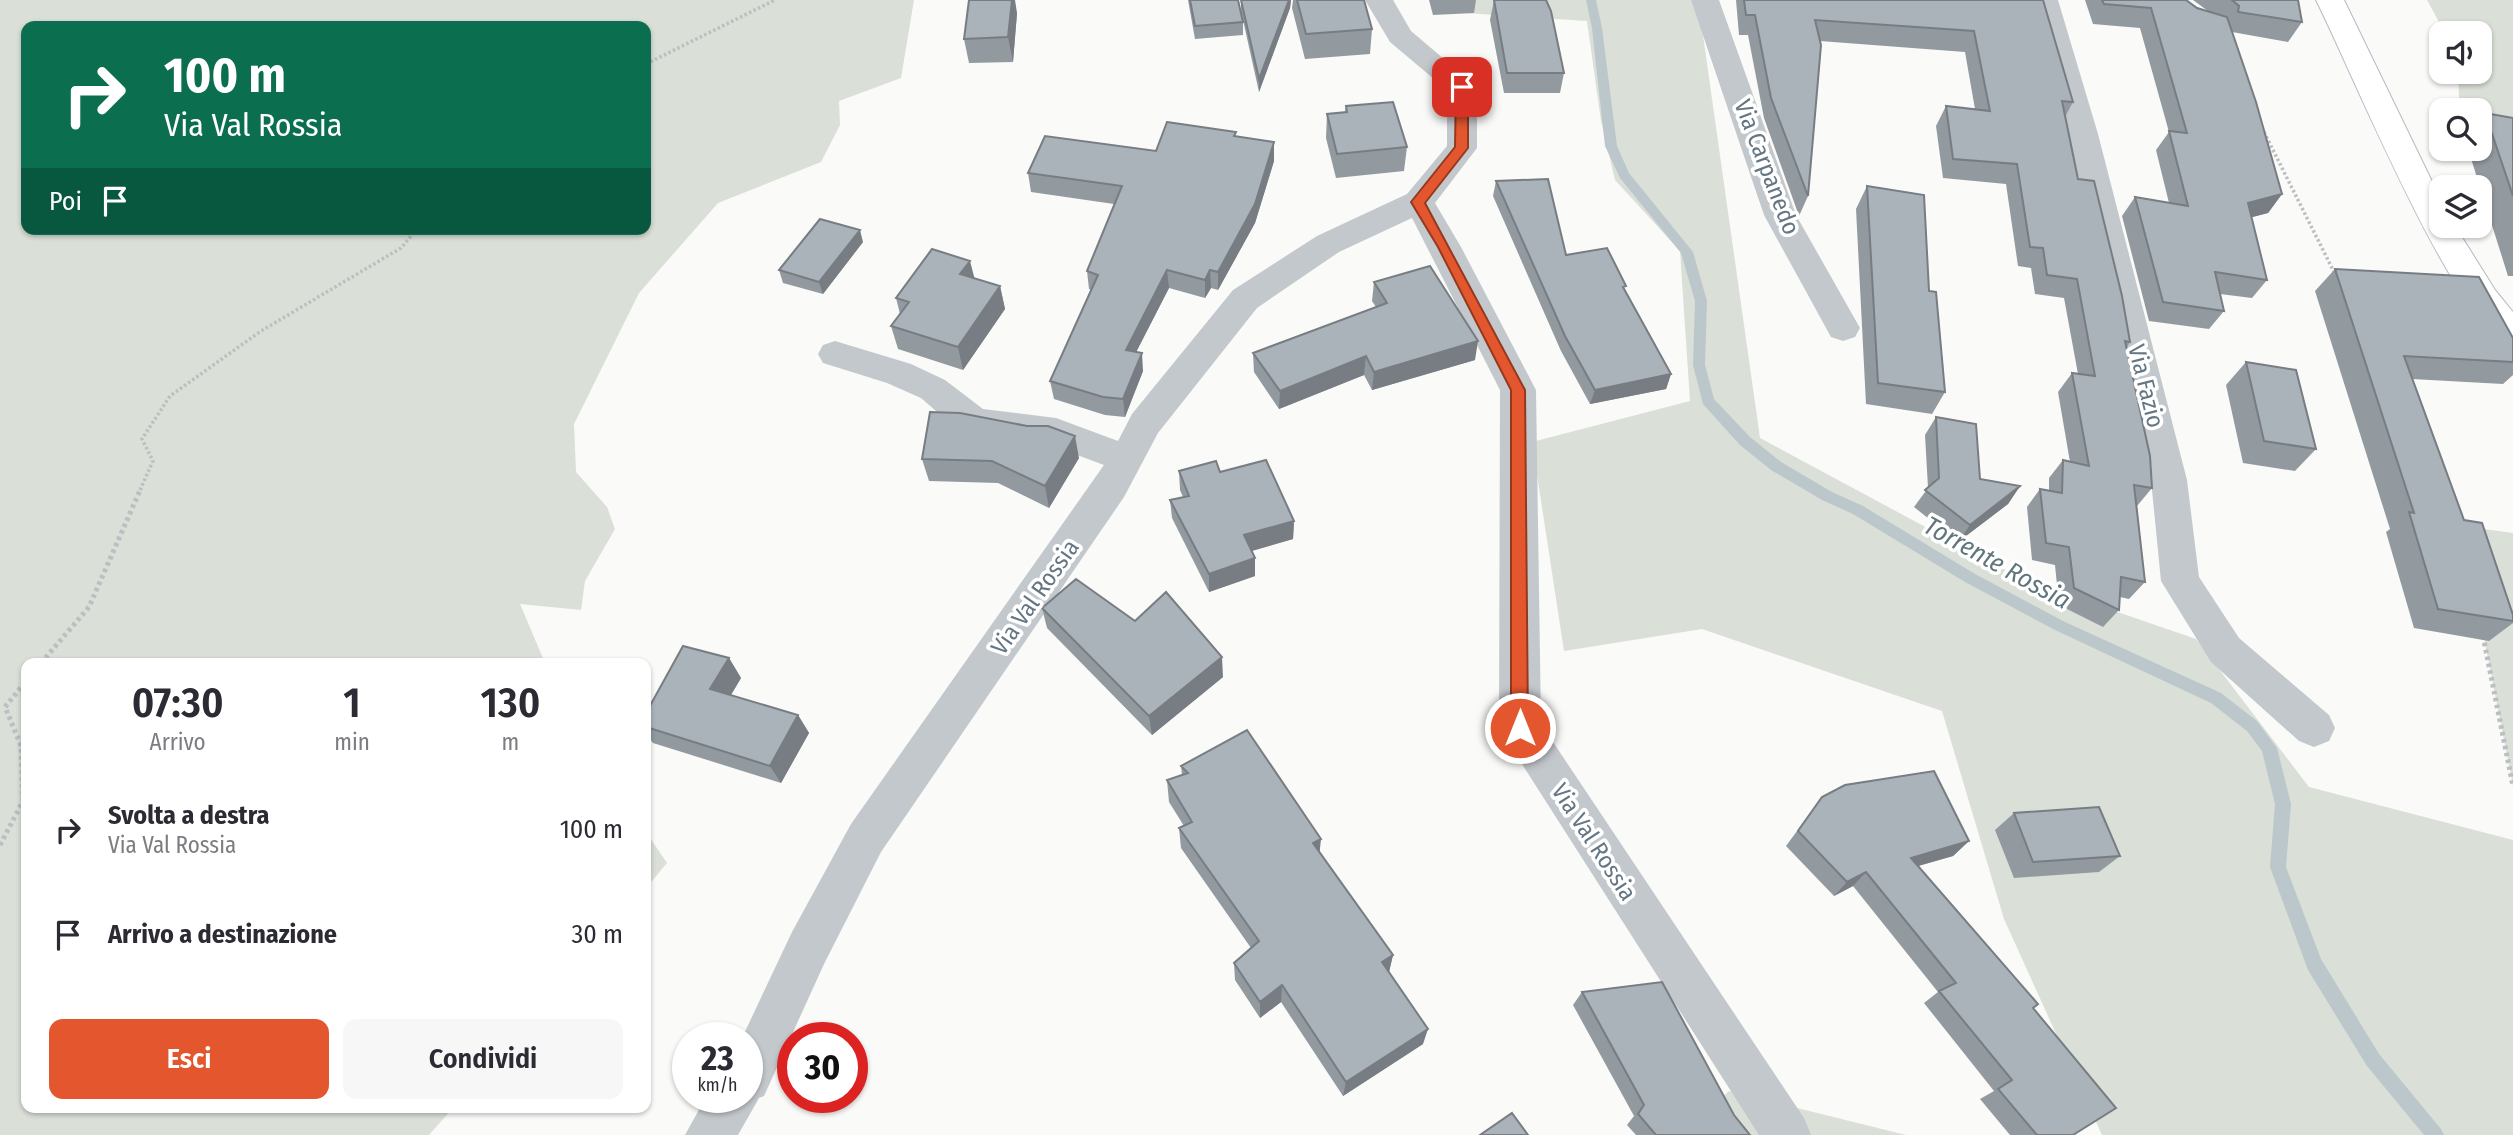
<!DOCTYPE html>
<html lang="it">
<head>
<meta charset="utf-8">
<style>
  :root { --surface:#fff; --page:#f7f7f7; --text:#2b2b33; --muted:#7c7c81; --accent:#e4572e }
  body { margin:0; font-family:"Fira Sans Condensed",sans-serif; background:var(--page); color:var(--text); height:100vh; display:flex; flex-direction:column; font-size:26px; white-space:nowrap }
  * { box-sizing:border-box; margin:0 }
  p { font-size:23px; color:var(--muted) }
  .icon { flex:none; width:38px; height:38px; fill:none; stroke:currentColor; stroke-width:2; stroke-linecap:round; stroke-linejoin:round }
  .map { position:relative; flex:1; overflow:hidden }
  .sheet { position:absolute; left:21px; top:658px; width:630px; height:455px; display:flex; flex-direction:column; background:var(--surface); border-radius:14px; box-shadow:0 2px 5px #0004 }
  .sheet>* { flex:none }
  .banner { position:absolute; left:21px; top:21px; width:630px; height:214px; border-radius:14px; box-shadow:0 2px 5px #0004; background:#0b6e4f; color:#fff; overflow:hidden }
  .controls { position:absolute; left:2429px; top:21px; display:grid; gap:14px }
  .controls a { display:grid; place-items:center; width:63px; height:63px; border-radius:14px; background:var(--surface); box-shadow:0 2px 5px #0004; font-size:35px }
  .speed { position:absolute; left:672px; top:1022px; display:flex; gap:14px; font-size:35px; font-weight:700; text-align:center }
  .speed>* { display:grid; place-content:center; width:91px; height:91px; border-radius:50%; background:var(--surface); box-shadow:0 2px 5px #0004; line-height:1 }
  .speed small { font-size:18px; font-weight:400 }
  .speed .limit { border:10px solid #d22; background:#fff; color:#111 }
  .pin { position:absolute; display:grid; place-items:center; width:60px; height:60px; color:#fff; margin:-30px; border-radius:14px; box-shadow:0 4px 10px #0006 }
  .me { position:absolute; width:77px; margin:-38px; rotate:0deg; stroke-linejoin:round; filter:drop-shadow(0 0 5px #0008) }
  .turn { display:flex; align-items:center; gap:24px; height:147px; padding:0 28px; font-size:32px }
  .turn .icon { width:91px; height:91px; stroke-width:2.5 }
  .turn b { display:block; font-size:49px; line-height:60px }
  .then { display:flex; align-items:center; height:66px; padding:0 28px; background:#0003; gap:14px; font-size:26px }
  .eta { display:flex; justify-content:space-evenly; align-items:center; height:119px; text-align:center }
  .eta b { font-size:42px; font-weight:600; line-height:49px }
  .action { display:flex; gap:14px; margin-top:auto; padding:14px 28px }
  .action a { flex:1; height:80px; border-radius:14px; background:var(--accent); color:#fff; font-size:28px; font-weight:600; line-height:80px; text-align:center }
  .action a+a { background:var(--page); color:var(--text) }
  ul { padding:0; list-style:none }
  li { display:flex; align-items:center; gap:21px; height:105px; padding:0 28px }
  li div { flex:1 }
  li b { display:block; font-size:26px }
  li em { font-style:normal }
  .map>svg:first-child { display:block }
</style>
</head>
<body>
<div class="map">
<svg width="2513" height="1135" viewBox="0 0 2513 1135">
  <rect width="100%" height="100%" fill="#fafaf8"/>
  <path fill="#dadfd7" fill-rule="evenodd" d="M0,0H914L901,78L839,101L840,125L821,162L718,203L639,293L574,424L576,472L607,507L615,529L585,581L581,610L520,604L545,663H26V1108H453L429,1135H0ZM646,26V229H26V26Z
    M1438,0H1698L1760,438L2022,579L2196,639L2309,787L2513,840V1135H2102L2004,919L1942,711L1702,629L1564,651L1532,442L1690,401L1680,251L1615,180L1601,121L1587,21L1434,11Z
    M2427,0H2513V145L2480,124V110H2470L2459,97L2458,72H2480V33H2445Z
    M2462,526L2513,533V786Z
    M646,832L667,863L646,888Z
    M1729,1091L1906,1135H1683Z"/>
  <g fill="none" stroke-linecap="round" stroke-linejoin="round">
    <path fill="#bbc7cb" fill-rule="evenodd" d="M1586,0H1596L1602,28L1617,146L1629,173L1693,252L1707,301L1705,365L1714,399L1750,437L1781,462L1832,492L1863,506L1975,574L2065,622L2221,693L2257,721L2277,748L2291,804L2286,867L2321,959L2379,1054L2441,1129L2444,1135H2424L2367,1066L2308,970L2270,867L2275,804L2262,751L2247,731L2211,703L2055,630L1965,582L1853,514L1822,500L1771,470L1740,445L1703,404L1693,365L1695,301L1681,253L1620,178L1605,146L1592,28Z"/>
    <defs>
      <path id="secondary" d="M2316,0H2344L2441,200V226H2455L2495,290L2513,312V349C2457,332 2348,62 2316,0Z"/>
    </defs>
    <use href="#secondary" stroke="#b3babf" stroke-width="2"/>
    <path stroke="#bbbfc2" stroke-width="3.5" stroke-dasharray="2.5 2.5" stroke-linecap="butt" d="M646,64L775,0
      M2264,132L2335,274
      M140,490L153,461L142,439L170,396L261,331L401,248L417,229"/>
    <path stroke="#bbbfc2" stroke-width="5" stroke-dasharray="3.5 3.5" stroke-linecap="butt" d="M2483,636L2513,786
      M41,663L89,607L141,488
      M0,845L23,801L21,746L5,707L26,681"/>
    <path fill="#c3c8cc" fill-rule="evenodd" d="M1365,0H1393L1411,31L1477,87V148L1435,203L1461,247L1536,390L1541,724L1804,1118L1811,1135H1759L1499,728L1500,390L1412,218L1339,252L1257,308L1158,433L1124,497L881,852L824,964L764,1096L759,1098L738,1135H685L706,1097H747V1038H742L792,932L851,824L1104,465L1053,446L989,439L958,430L921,398L887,383L823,363L818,354L823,345L835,341L911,364L945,380L983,409L1056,418L1118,441L1132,414L1233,290L1317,236L1407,194L1447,146V90L1390,42Z
      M1691,0H1719L1796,215L1860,328L1855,337L1843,341L1831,337L1764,215Z
      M2030,0H2058L2098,134L2187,480L2199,577L2239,638L2329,715L2335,728L2329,741L2314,747L2299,741L2211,662L2161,581L2151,480L2068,134Z"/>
    <use href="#secondary" fill="#fff" fill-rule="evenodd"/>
  </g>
  <path fill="#929a9f" d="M1188,0H1238L1243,22V35L1195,39Z
    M1241,0H1291L1290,8L1259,92L1241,11Z
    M1293,0H1364L1372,29L1370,54L1305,59L1292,8Z
    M1429,0H1476L1474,13L1433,15Z
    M1494,0L1564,73L1560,93H1504L1490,20Z
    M1736,0H2043L2073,102L2065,117L2078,179L2130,342L2127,347L2152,488L2137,506L2145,582L2129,599L2120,597L2119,610L2103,627L2059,605L2055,565L2032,560L2027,507L2040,489L2049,491V478L2063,460L2070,462L2058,392L2072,373L2078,374L2064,298L2035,294L2031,268L2018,266L2006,184L1943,178L1936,126L1946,106L1975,109L1965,52L1820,41L1808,196L1799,216L1764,118L1748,35H1739Z
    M2085,0H2186L2197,8L2208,11L2193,0H2298L2302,22L2288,42L2232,32L2282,194L2268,213L2251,217L2267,280L2252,298L2220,294L2224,311L2209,329L2149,321L2122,216L2135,197L2169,203L2156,150L2169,132L2140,28L2093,24Z
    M1017,13L1013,62L969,63L964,39Z
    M1346,106L1407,147L1404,171L1336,178L1326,138L1327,114L1345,112Z
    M2485,113L2513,118V276H2508L2468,149H2480V119Z
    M1236,137L1274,142V161L1255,223L1218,290L1211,288L1205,298L1169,288L1136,352L1143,371L1125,417L1105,415L1054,399L1050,381L1091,290L1089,289L1087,271L1114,204L1031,192L1028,173Z
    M1496,181L1566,255L1625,290L1671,374L1666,389L1590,404L1561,351L1493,196Z
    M1867,186L1929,291L1945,392L1932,414L1866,404L1856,209Z
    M863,242L823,294L783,283L779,270Z
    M2335,269L2513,338V375L2503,384L2412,379L2464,520L2513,615V623L2489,641L2414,628L2386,532L2390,529L2315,291Z
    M974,278L1000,286L1005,309L963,370L898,349L891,326L900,314L896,298Z
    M1374,282L1475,360L1372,390L1364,375L1279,409L1254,372L1253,353L1376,307L1372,301Z
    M2246,362L2316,449L2295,471L2243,463L2226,385Z
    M1936,417L1980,479L2020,486L2008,504L1958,542L1914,507L1928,488L1925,435Z
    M1079,458L1049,508L998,483L929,481L922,459Z
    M1179,471L1220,472L1294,521L1293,539L1252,551L1255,558V576L1209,592L1172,518L1170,500L1183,497L1180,490Z
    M1042,608L1135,621L1223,677L1152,735L1047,628Z
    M729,658L741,678L731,695L798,715L809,733L781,783L653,743L646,734V713Z
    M1181,766L1320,853L1393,955L1389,972L1423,1044L1343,1096L1281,1002L1260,1018L1235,980L1234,963L1251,948L1181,848L1179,828L1184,826L1169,802L1167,780L1182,775Z
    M1822,797L1969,841L1953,856L1918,866L2033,1008L2073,1135H2010L1980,1099L1994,1091L1924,1003L1938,992L1853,886L1834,896L1786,846Z
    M2014,813L2120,856L2099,872L2014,878L1995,830Z
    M1582,992L1734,1115L1750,1135H1636L1627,1125L1634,1116L1573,1005Z"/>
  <path fill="#777d82" d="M1012,0H1015L1017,13L1013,62L1008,37Z
    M1289,0H1291L1290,8L1259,92V79Z
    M1274,142V161L1255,223L1218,290V272Z
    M2282,194L2268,213L2234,222L2248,203Z
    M860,230L863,242L823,294L819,282Z
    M970,261L976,284L960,274Z
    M1167,270L1169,288L1128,368L1126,350Z
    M1210,270L1211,288L1205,298V280Z
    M1000,286L1005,309L963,370L958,347Z
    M1478,341L1475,360L1372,390L1374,372Z
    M1142,353L1143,371L1125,417L1123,399Z
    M1366,356L1364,375L1279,409L1280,391Z
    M1671,374L1666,389L1590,404L1595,390Z
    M1075,436L1079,458L1049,508L1045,486Z
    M2020,486L2008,504L1958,542L1970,525Z
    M1294,521L1293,539L1244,553V535Z
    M1255,558V576L1209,592V574Z
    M1222,657L1223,677L1152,735L1149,716Z
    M729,658L741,678L723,708L710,689Z
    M798,715L809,733L781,783L770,766Z
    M1321,839L1319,858L1313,843Z
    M1969,841L1953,856L1897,872L1911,858Z
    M1866,872L1853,886L1834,896L1847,882Z
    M1393,955L1389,972L1382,962Z
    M1282,985L1281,1002L1260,1018V1002Z
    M1428,1029L1423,1044L1343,1096L1346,1082Z"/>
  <path fill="#aab3b9" stroke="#777d82" stroke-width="2" d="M969,0H1012L1008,37L964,39Z
    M1190,0H1238L1243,22L1195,26Z
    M1241,0H1289L1259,79Z
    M1297,0H1364L1372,29L1306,34Z
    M1494,0H1546L1551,11L1564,73H1507Z
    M1744,0H2043L2073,102L2062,101L2078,179L2094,181L2122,296L2130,342L2125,341L2150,456L2152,488L2134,485L2145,582L2121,577L2119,610L2074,588L2069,547L2046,543L2040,489L2062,493L2063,460L2089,466L2072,373L2095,376L2077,279L2047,275L2043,248L2030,247L2017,164L1953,159L1946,106L1990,111L1974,31L1815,20L1821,45L1808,196L1771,98L1755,15H1746Z
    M2102,0H2186L2197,8L2227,17L2256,102L2282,194L2248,203L2267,280L2215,272L2224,311L2163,302L2135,197L2188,206L2169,131L2187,133L2151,8L2104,4Z
    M2232,0H2298L2302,22L2238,12L2239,6Z
    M1393,102L1407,147L1337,154L1327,114L1347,112L1346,106Z
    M2485,113L2513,118V196Z
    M1167,122L1236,132L1234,136L1274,142L1255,204L1218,272L1210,270L1205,280L1167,270L1126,350L1142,353L1123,399L1103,397L1050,381L1098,275L1087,271L1122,186L1028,173L1045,136L1156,151Z
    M1548,179L1566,255L1607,248L1626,286L1623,287L1671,374L1595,390L1565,336L1496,181Z
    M1867,186L1924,195L1929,291L1936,292L1945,392L1878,383Z
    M820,219L860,230L819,282L779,270Z
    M932,249L970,261L960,274L1000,286L958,347L891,326L909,302L896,298Z
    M1430,266L1478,341L1374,372L1366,356L1280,391L1253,353L1387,303L1374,282Z
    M2335,269L2479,277L2513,338V362L2404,356L2464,520L2482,523L2513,615V621L2438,609L2409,512L2414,513Z
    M2246,362L2296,370L2316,449L2264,441Z
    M930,412L960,413L1027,426H1048L1075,436L1045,486L992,461L922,459Z
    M1936,417L1976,424L1980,479L2020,486L1970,525L1925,490L1939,478Z
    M1266,460L1294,521L1244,535L1255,558L1209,574L1170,500L1189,496L1179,471L1216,461L1220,472Z
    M1076,579L1135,621L1166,592L1222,657L1149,716L1042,608Z
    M683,646L729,658L710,689L798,715L770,766L646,727V713Z
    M1247,730L1321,839L1313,843L1393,955L1382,962L1428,1029L1346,1082L1282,985L1260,1002L1234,963L1259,941L1179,828L1192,822L1167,780L1188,773L1181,766Z
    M1934,771L1969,841L1911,858L2038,1004L2033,1008L2116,1108L2073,1135H2037L1998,1089L2012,1080L1939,991L1956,983L1866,872L1847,882L1798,831L1822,797L1845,785Z
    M2099,807L2120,856L2033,862L2014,813Z
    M1662,982L1734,1115L1750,1135H1656L1638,1114L1644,1105L1582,992Z
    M1512,1113L1528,1135H1480Z"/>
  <path fill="#e4572e" stroke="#94391e" stroke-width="2" d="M1462,83L1468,87V148L1425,203L1525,390L1528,728L1520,736L1511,728V390L1438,247L1411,202L1455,147L1456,87Z"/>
  <g text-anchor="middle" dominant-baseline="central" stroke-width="7" stroke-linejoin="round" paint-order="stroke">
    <g font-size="24" fill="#657683" stroke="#fff">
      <text transform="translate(1767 167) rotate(69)">Via Carpanedo</text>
      <text transform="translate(2146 386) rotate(76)">Via Fazio</text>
      <text transform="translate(1035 597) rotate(-55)">Via Val Rossia</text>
      <text transform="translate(1594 842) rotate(57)">Via Val Rossia</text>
    </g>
    <g font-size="26" font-style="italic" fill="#60757c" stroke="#fff">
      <text transform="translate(1997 563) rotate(29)">Torrente Rossia</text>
    </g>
  </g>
</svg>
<div class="controls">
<a><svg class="icon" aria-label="sound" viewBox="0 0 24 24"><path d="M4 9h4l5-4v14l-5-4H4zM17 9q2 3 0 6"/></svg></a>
<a><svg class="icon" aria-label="search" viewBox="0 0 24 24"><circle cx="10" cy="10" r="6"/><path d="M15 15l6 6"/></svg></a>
<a><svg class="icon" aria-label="layers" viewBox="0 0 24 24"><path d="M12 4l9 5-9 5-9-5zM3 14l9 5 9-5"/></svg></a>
</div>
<div class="speed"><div>23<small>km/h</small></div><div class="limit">30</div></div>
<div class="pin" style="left:1462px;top:87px;background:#d93025"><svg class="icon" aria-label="arrive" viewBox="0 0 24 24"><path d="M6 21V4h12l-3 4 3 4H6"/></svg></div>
<svg class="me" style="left:1520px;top:728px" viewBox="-20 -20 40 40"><circle r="17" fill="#e4572e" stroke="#fff" stroke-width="3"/><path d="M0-11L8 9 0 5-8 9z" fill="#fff"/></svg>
<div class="banner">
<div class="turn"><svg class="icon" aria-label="right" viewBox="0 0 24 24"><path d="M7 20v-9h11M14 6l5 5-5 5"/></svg><div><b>100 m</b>Via Val Rossia</div></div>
<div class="then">Poi<svg class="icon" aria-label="arrive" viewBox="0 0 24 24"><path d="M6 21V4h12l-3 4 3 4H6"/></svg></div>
</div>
<section class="sheet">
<div class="eta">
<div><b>07:30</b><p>Arrivo</p></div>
<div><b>1</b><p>min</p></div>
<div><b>130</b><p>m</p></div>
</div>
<ul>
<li><svg class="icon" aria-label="right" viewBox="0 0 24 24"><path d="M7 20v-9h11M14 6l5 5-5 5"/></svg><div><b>Svolta a destra</b><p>Via Val Rossia</p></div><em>100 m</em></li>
<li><svg class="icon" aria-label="arrive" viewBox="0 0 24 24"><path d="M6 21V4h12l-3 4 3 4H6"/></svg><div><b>Arrivo a destinazione</b></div><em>30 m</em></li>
</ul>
<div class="action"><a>Esci</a><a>Condividi</a></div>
</section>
</div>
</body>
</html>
